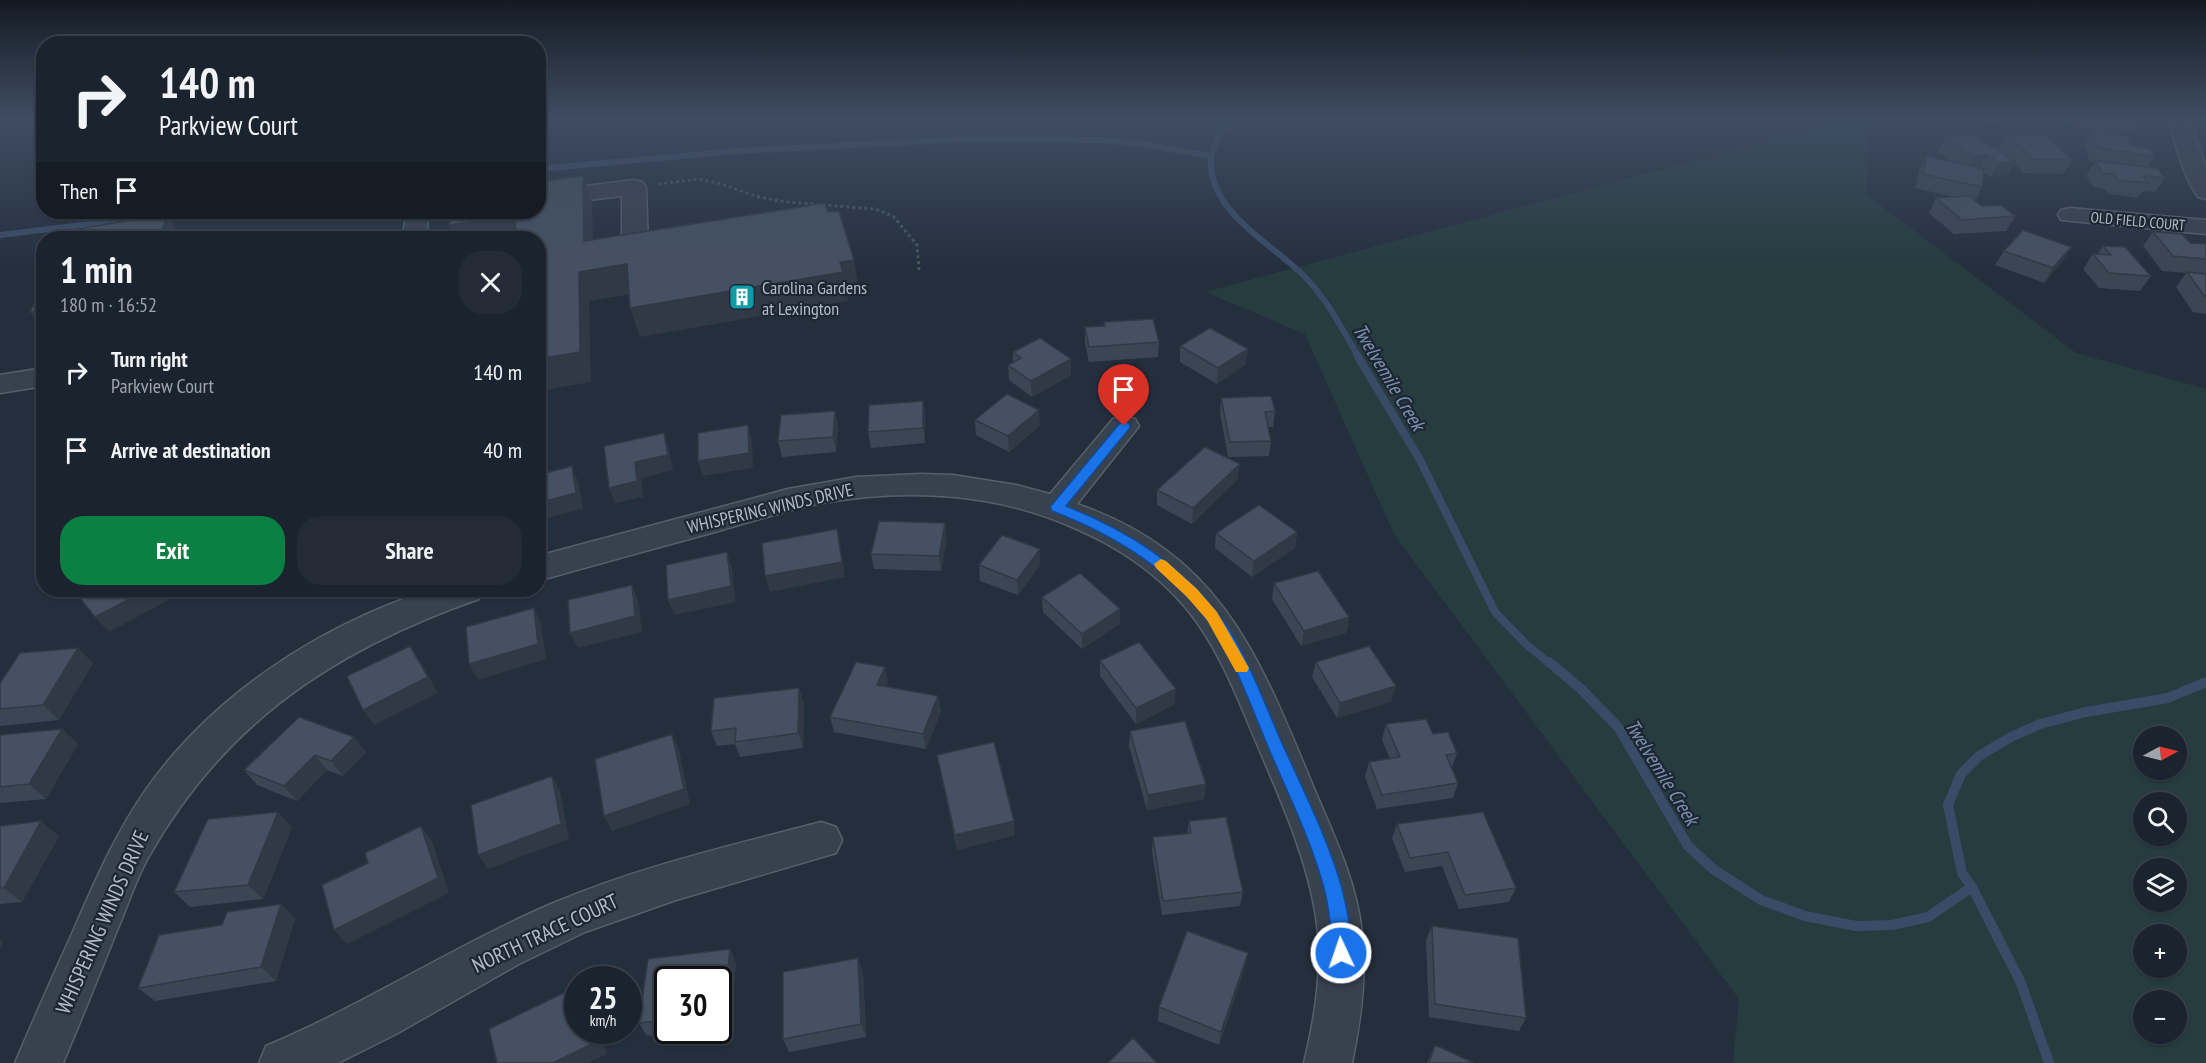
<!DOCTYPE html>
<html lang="en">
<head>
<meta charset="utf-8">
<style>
  :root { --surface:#1b232e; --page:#242b36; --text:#f1f3f6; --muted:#a0a4aa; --line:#39404a; --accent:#0b8043 }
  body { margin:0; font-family:"PT Sans Narrow",sans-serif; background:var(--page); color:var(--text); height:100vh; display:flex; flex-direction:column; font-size:22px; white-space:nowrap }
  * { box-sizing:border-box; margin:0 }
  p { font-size:20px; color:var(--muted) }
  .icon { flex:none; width:33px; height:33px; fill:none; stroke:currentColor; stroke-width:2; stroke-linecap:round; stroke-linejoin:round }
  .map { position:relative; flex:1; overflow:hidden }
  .drawer { position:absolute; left:36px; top:231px; width:510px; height:366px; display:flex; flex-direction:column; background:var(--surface); border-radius:24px; box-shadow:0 2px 4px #0004,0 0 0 2px var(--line) }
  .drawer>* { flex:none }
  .banner { position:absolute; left:36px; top:36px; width:510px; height:183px; border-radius:24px; box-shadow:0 2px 4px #0004,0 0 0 2px var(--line); background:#1b232e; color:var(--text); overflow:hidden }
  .needle { width:39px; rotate:83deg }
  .controls { position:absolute; left:2133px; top:726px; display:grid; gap:12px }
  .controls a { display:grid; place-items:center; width:54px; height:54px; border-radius:50%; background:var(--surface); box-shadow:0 2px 4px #0004,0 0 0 2px var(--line); font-size:30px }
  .speed { position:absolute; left:564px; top:966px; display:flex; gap:12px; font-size:30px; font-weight:700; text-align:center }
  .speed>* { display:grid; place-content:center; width:78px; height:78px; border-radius:50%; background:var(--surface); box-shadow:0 2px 4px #0004,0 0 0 2px var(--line); line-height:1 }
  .speed small { font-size:15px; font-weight:400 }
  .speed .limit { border:3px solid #111; border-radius:9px; background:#fff; color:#111 }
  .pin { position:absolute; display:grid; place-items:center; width:51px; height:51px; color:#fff; margin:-62px -26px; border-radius:50% 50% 50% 0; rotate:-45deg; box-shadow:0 0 6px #0007 }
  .pin .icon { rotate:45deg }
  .me { position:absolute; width:66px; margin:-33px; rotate:357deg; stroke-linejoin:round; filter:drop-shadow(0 0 4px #0008) }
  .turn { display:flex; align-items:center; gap:21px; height:126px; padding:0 24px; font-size:27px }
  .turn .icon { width:78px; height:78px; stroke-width:2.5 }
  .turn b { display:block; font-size:42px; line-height:51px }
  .then { display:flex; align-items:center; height:57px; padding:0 24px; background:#0003; gap:12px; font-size:22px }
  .round { display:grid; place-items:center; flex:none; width:63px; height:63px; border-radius:24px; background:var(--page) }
  .overview { display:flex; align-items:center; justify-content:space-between; height:102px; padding:0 24px }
  h1 { font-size:36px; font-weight:700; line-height:45px }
  .primary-button { display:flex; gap:12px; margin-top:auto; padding:12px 24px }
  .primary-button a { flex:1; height:69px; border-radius:24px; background:var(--accent); color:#fff; font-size:24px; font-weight:700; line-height:69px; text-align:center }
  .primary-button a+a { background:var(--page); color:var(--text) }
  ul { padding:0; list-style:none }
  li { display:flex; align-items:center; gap:18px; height:78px; padding:0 24px }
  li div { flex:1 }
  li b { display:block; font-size:22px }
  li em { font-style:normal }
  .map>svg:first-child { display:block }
</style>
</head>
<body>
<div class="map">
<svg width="2206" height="1063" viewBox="0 0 2206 1063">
  <rect width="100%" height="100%" fill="#242f3e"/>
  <path fill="#263c3f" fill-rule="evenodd" d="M1849,119H1869L1867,195L2076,353L2206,389V1063H1733L1739,999L1394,534L1305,334L1205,292ZM2176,736V770H2144V736ZM2176,802V836H2144V802ZM2144,868H2176V902H2144ZM2144,934H2176V968H2144ZM2176,1000V1034H2144V1000Z"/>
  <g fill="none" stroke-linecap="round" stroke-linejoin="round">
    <path stroke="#394c67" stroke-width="6" d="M1228,119C1223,130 1212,145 1211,157C1207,212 1272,243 1304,276C1327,299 1342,329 1358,356
      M538,169L737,151L970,139L1100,140L1135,143L1211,156
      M0,235L188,212"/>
    <path stroke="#394c67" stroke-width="8" d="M1357,355L1420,460L1495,612L1526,644L1550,664"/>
    <path stroke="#394c67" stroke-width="10" d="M1549,662L1581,689L1618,727L1688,846L1713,869L1761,900L1805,916L1856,926L1892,925L1928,917L1972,887
      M2049,1063L2021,983L1972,887L1962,873L1948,805L1961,774L1979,756L2011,737L2040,724L2086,712L2168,698L2206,682"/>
    <defs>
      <path id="minor" d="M2168,119H2190L2206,167V199L2198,197C2182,174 2176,145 2168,119Z
        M634,180L642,182L646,187L648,247L644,252L635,255L626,252L622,247V196L538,206V192Z
        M2070,208L2206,220V234L2061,220L2058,215L2061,210Z
        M407,212H446L443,217L428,220L426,238H402Z
        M44,368V386L0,393V375Z
        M1124,416L1135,419L1139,426L1077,504C1221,554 1259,656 1313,786C1333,834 1356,879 1362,932C1367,976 1361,1020 1352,1063H1304C1316,1013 1324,962 1315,911C1306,856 1279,796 1257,744C1237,697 1219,648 1186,608C1156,572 1115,545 1072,527C995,493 906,488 823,503C786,510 751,522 715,532C656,548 597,564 538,581V556L788,489L856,477L921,474L953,475L1016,485L1050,494L1113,419Z
        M429,590H484L479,599C336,649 224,722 148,858C135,881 127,908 116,933C99,976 81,1020 63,1063H15C34,1018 54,974 74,929C95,881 116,832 147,788C215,693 320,626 429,590Z
        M821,822L836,827L842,840L836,853L676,900L585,932L519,964L396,1034L338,1063H259L266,1046C364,1005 454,946 551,904C638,867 730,846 821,822Z"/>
    </defs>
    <use href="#minor" stroke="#565f6c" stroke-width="3"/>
    <path stroke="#44595c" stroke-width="3" stroke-dasharray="3 3" stroke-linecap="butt" d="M658,184L698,179L718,183L759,197L786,202L875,209L893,216L917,245L919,270"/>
    <use href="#minor" fill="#38414e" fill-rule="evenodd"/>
  </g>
  <path fill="#3b4654" d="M1981,119H2013L2009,127L1983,124Z
    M2065,119H2143L2135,132L2119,129L2116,134L2065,125L2064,122Z
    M2093,131L2130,145L2154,157L2147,167L2165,178L2155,192L2143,191L2138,198L2109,194L2105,189L2094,187L2086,176L2095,162L2089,161L2085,144Z
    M2007,134L2072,160L2063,174L2024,173L2014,163L2007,175L1991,177L1984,173L1982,187L1975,201L1982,206L2015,216L2006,231L1954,234L1929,213L1936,198L1954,197L1915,188L1919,170L1926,156L1953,162L1938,152L1945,138L2005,155L1999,148Z
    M2153,232L2190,243L2206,244V314L2193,312L2176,287L2186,273L2162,271L2143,246Z
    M2103,246L2151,276L2140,291L2099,288L2083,269L2093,254L2097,255Z
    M2071,247L2062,262L2044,283L1995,265L2004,251Z
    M1104,322L1159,342L1158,357L1089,362L1085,343V327L1104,326Z
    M1180,346L1246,364L1217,384L1180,362Z
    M1013,352L1071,375L1032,397L1009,380L1008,365L1013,362Z
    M1221,398L1275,411L1273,427H1268L1271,441L1269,456L1228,457L1220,413Z
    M923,401L925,416V443L871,448L868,432Z
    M835,411L838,426L836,452L782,457L778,441Z
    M975,420L1040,425L1009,452L976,435Z
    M1238,479L1192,524L1157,505V490Z
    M1297,532L1295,548L1252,577L1215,548L1216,533Z
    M947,538L941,571L874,569L871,554Z
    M979,565H1040L1018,595L980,581Z
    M1274,583L1349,617L1346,633L1301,646L1272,599Z
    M204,590H279L278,591L210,597Z
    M1042,597L1120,624L1082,649L1043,612Z
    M1100,661L1175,704L1136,724L1100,676Z
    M1316,662L1391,702L1337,718L1312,677Z
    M93,663L59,720L0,726V683Z
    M888,683L886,687L941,711L926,749L834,732L830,717Z
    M804,703L803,748L740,757L735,744L717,746L711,731Z
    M299,717L366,752L343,776L327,770L297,801L257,785L244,770Z
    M1386,724L1433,734L1457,753L1452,768L1458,783L1453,798L1377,809L1365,777L1369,762L1390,759L1382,740Z
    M62,729L78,744L46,799L0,803V735Z
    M1130,731L1206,784L1204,799L1147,810L1129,746Z
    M937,755L1015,835L957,850Z
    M1189,821L1243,892L1240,906L1162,915L1152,852L1153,837L1187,833Z
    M1397,824L1516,888L1509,902L1459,909L1442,866L1405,872L1392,838Z
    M0,826L59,836L22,902L0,904Z
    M292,827L263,899L190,907L174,892Z
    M295,918L276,981L155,1001L138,988Z
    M1432,926L1526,1018L1519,1031L1429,1017L1426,940Z
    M730,949L736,963L730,1026L718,1028V980H668V1030H694L647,1036L639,1023L648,959Z
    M1248,953L1245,967L1219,1045L1158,1021L1159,1007Z
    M863,972L866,1037L789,1052L783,1039Z
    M1435,1045L1474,1063H1427Z"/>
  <path fill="#303945" d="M538,119H660V121L613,126L611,120L538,128Z
    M1987,155L1979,169L1966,171L1974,157Z
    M2015,161L2007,175L1991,177L1999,163Z
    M583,176L592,203L594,269L584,241Z
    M168,214L182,238H159Z
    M516,216L525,238H455L449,225Z
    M2071,247L2062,262L2044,283L2053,268Z
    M854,260L859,288L847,290L848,301L640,337L630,308Z
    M627,264L637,293L589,301L591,382L538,391V359L579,272Z
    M44,310V329L30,312Z
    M1248,349L1246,364L1217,384L1218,368Z
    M1071,359V375L1032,397L1031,381Z
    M923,401L925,416V443L923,428Z
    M1039,410L1040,425L1009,452L1008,436Z
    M835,411L838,426L836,452L833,437Z
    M748,425L752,441L753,468L703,476L698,461Z
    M664,433L669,448L673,470L641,478L643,497L615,503L609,488Z
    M1240,464L1238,479L1192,524L1193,508Z
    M572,466L578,482L583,509L538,520V503Z
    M945,523L947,538L941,571L939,556Z
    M837,529L845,577L770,592L765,576Z
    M1297,532L1295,548L1252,577L1254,561Z
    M1040,549V565L1018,595L1017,580Z
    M727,552L732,568L736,602L674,615L668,600Z
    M632,585L638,600L642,632L578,648L570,633Z
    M147,590H174L178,595L109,632L95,617Z
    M534,608L541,623L546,659L478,680L469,664Z
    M1120,609V624L1082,649V634Z
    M1349,617L1346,633L1301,646L1304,631Z
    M410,646L420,661L438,693L374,725L363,710Z
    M78,648L93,663L59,720L43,705Z
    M885,667L888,683L880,701L877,685Z
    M1396,686L1391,702L1337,718L1340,703Z
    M799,688L804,703L803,748L798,733Z
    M1176,689L1175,704L1136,724V708Z
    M938,696L941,711L926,749L923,734Z
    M62,729L78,744L46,799L29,784Z
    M672,734L679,749L690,804L612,831L604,816Z
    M354,737L366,752L343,776L331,761Z
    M315,755L327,770L297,801L284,786Z
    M552,776L560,791L569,839L488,869L478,855Z
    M1206,784L1204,799L1147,810L1148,795Z
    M278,812L292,827L263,899L248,885Z
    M41,821L59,836L22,902L4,888Z
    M1014,821L1015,835L957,850L955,835Z
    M421,826L432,841L449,893L347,944L334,930Z
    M281,904L295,918L276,981L261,967Z
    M0,940L3,942L0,948Z
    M730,949L736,963L730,1026L723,1013Z
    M1248,953L1245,967L1219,1045L1221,1032Z
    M858,958L863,972L866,1037L861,1024Z
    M595,1030H600L607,1054L588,1063H553Z"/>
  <path fill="#455162" stroke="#303945" stroke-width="1.5" d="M2093,131L2128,136L2130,145L2151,149L2154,157L2098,147Z
    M1973,134L2015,161L1999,163L1987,155L1974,157L1945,138Z
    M2007,134L2045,135L2072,160L2033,159Z
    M1926,156L1984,169L1982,187L1923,174Z
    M2095,161L2157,168L2165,178L2143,176L2148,183L2118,180L2114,174L2103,173Z
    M583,176L584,241L825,203L828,212L839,211L854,260L840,262L843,272L630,308L627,264L579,272L580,352L538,359V238H515L516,216L449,225L451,212H538V182Z
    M1969,196L1982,206L2001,205L2015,216L1962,220L1936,198Z
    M168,214L159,238H79L84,228Z
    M2023,230L2071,247L2053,268L2004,251Z
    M2153,232L2182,234L2190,243L2206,244V259L2173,256Z
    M2103,246L2125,247L2151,276L2109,273L2093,254L2111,255Z
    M2187,272L2206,274V297H2205Z
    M44,284V310L30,312Z
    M1153,319L1159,342L1089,347L1085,327L1105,326L1104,322Z
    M1210,328L1248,349L1218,368L1180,346Z
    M1040,338L1071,359L1031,381L1008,365L1021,358L1013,352Z
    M1007,394L1039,410L1008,436L975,420Z
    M1271,396L1275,411L1265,412L1271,441L1230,442L1221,398Z
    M923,401V428L868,432L869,405Z
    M835,411L833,437L778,441L781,415Z
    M748,425L749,453L698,461V433Z
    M664,433L668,455L635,462L637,481L609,488L604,446Z
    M1205,447L1240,464L1193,508L1157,490Z
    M572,466L576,493L538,503V475Z
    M1259,505L1297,532L1254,561L1216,533Z
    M879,521L945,523L939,556L871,554Z
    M837,529L842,562L765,576L762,543Z
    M1002,535L1040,549L1017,580L979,565Z
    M727,552L731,586L668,600L666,565Z
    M1318,571L1349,617L1304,631L1274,583Z
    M1080,573L1120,609L1082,634L1042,597Z
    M632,585L635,616L570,633L568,600Z
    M82,590H147L95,617L76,593Z
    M534,608L538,644L469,664L466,627Z
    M1139,642L1176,689L1136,708L1100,661Z
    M410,646L428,677L363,710L347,676Z
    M1369,646L1396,686L1340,703L1316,662Z
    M78,648L43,705L0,709V683L20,653Z
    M856,662L885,667L877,685L938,696L923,734L830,717Z
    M799,688L798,733L735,742L736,728L711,731L714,698Z
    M299,717L354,737L331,761L315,755L284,786L244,770Z
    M1426,719L1433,734L1448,732L1457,753L1446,755L1458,783L1382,795L1369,762L1400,757L1386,724Z
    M1185,721L1206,784L1148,795L1130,731Z
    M62,729L29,784L0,787V735Z
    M672,734L684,789L604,816L595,759Z
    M994,742L1014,821L955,835L937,755Z
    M552,776L561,824L478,855L471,805Z
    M278,812L248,885L174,892L208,819Z
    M1483,812L1516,888L1465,895L1448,852L1410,858L1397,824Z
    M1226,817L1243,892L1163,901L1153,837L1191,833L1189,821Z
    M41,821L4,888H0V826Z
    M421,826L438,878L334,930L322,885L368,863L365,853Z
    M281,904L261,967L138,988L159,935L222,925L227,912Z
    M1432,926L1518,938L1526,1018L1435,1004Z
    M1187,931L1248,953L1221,1032L1159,1007Z
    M730,949L723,1013L718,1014V980H668V1020L639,1023L648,959Z
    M858,958L861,1024L783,1039V972Z
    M578,986V1030H595L598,1041L553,1063H497L489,1029Z
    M1133,1038L1157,1063H1108Z
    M1435,1045L1474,1063H1429Z"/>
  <linearGradient id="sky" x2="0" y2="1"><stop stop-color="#141a22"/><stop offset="0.44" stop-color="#3f4d63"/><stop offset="1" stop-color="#3f4d63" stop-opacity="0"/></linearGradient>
  <rect width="2206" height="268" fill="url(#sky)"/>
  <path fill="#1a73e8" stroke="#114b97" stroke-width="1.5" d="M1124,422L1129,423L1130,426L1129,429L1066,506C1124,529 1177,561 1216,611C1244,646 1263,700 1281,741C1303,790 1329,840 1343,892C1347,911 1355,941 1347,959L1341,962L1334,959C1331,951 1332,942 1331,932C1330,919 1328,905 1325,892C1313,845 1291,800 1272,756C1252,710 1236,660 1207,620C1168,567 1112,534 1052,511L1050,507L1120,423Z"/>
  <path fill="#f59e0b" d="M1161,559L1166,561L1197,589L1217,612L1249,668L1247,672H1236L1207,620L1187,597L1156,568L1154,564Z"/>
  <defs>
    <symbol id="building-square" viewBox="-11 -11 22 22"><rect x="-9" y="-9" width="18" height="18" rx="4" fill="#0f9aa8" stroke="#1d2633"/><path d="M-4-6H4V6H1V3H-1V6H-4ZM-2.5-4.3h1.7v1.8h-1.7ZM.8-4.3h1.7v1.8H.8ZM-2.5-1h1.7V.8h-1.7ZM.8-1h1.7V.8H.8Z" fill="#fff"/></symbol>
  </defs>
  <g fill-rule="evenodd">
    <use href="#building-square" x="727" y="282" width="30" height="30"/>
  </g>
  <g text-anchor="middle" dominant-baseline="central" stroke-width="4.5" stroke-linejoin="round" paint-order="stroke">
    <g font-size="15" fill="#b4bcc9" stroke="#1d2633">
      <text transform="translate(2138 221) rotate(5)">OLD FIELD COURT</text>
    </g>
    <g font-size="18" fill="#b4bcc9" stroke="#1d2633" text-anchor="start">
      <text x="762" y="287">Carolina Gardens<tspan x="762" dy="21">at Lexington</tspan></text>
    </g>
    <g font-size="18" fill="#b4bcc9" stroke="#1d2633">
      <text transform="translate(770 508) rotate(-13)">WHISPERING WINDS DRIVE</text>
    </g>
    <g font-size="20" font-style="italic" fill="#7c92b1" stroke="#1d2633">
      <text transform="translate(1389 377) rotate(59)">Twelvemile Creek</text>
      <text transform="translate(1662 772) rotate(58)">Twelvemile Creek</text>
    </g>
    <g font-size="21" fill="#b4bcc9" stroke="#1d2633">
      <text transform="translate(102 922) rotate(-66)">WHISPERING WINDS DRIVE</text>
      <text transform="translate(545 933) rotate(-25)">NORTH TRACE COURT</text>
    </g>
  </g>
</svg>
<div class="controls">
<a><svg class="needle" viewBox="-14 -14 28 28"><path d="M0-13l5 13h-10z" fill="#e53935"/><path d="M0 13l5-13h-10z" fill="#a0a4aa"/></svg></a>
<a><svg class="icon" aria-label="search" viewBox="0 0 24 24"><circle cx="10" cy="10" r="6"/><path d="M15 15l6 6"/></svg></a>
<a><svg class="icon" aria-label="layers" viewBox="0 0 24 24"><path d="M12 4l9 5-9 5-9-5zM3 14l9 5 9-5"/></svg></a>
<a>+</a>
<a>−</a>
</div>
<div class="speed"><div>25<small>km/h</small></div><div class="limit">30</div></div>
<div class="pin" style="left:1124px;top:426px;background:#d93025"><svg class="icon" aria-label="arrive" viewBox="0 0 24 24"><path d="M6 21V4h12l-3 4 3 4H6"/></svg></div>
<svg class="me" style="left:1341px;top:953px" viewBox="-20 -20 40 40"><circle r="17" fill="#1a73e8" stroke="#fff" stroke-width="3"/><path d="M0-11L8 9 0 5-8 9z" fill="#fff"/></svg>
<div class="banner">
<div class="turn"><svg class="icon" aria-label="right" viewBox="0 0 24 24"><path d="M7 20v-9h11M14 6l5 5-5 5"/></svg><div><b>140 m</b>Parkview Court</div></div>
<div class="then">Then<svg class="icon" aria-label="arrive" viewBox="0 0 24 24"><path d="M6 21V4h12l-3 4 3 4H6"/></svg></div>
</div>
<section class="drawer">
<div class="overview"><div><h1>1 min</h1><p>180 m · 16:52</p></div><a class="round"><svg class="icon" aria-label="close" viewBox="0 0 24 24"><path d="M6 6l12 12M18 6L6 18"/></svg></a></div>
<ul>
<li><svg class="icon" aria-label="right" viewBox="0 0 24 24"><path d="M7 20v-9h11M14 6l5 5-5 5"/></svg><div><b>Turn right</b><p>Parkview Court</p></div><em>140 m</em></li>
<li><svg class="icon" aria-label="arrive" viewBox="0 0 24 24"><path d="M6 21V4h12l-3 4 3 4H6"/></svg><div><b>Arrive at destination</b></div><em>40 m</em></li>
</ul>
<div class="primary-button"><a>Exit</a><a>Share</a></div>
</section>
</div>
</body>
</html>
